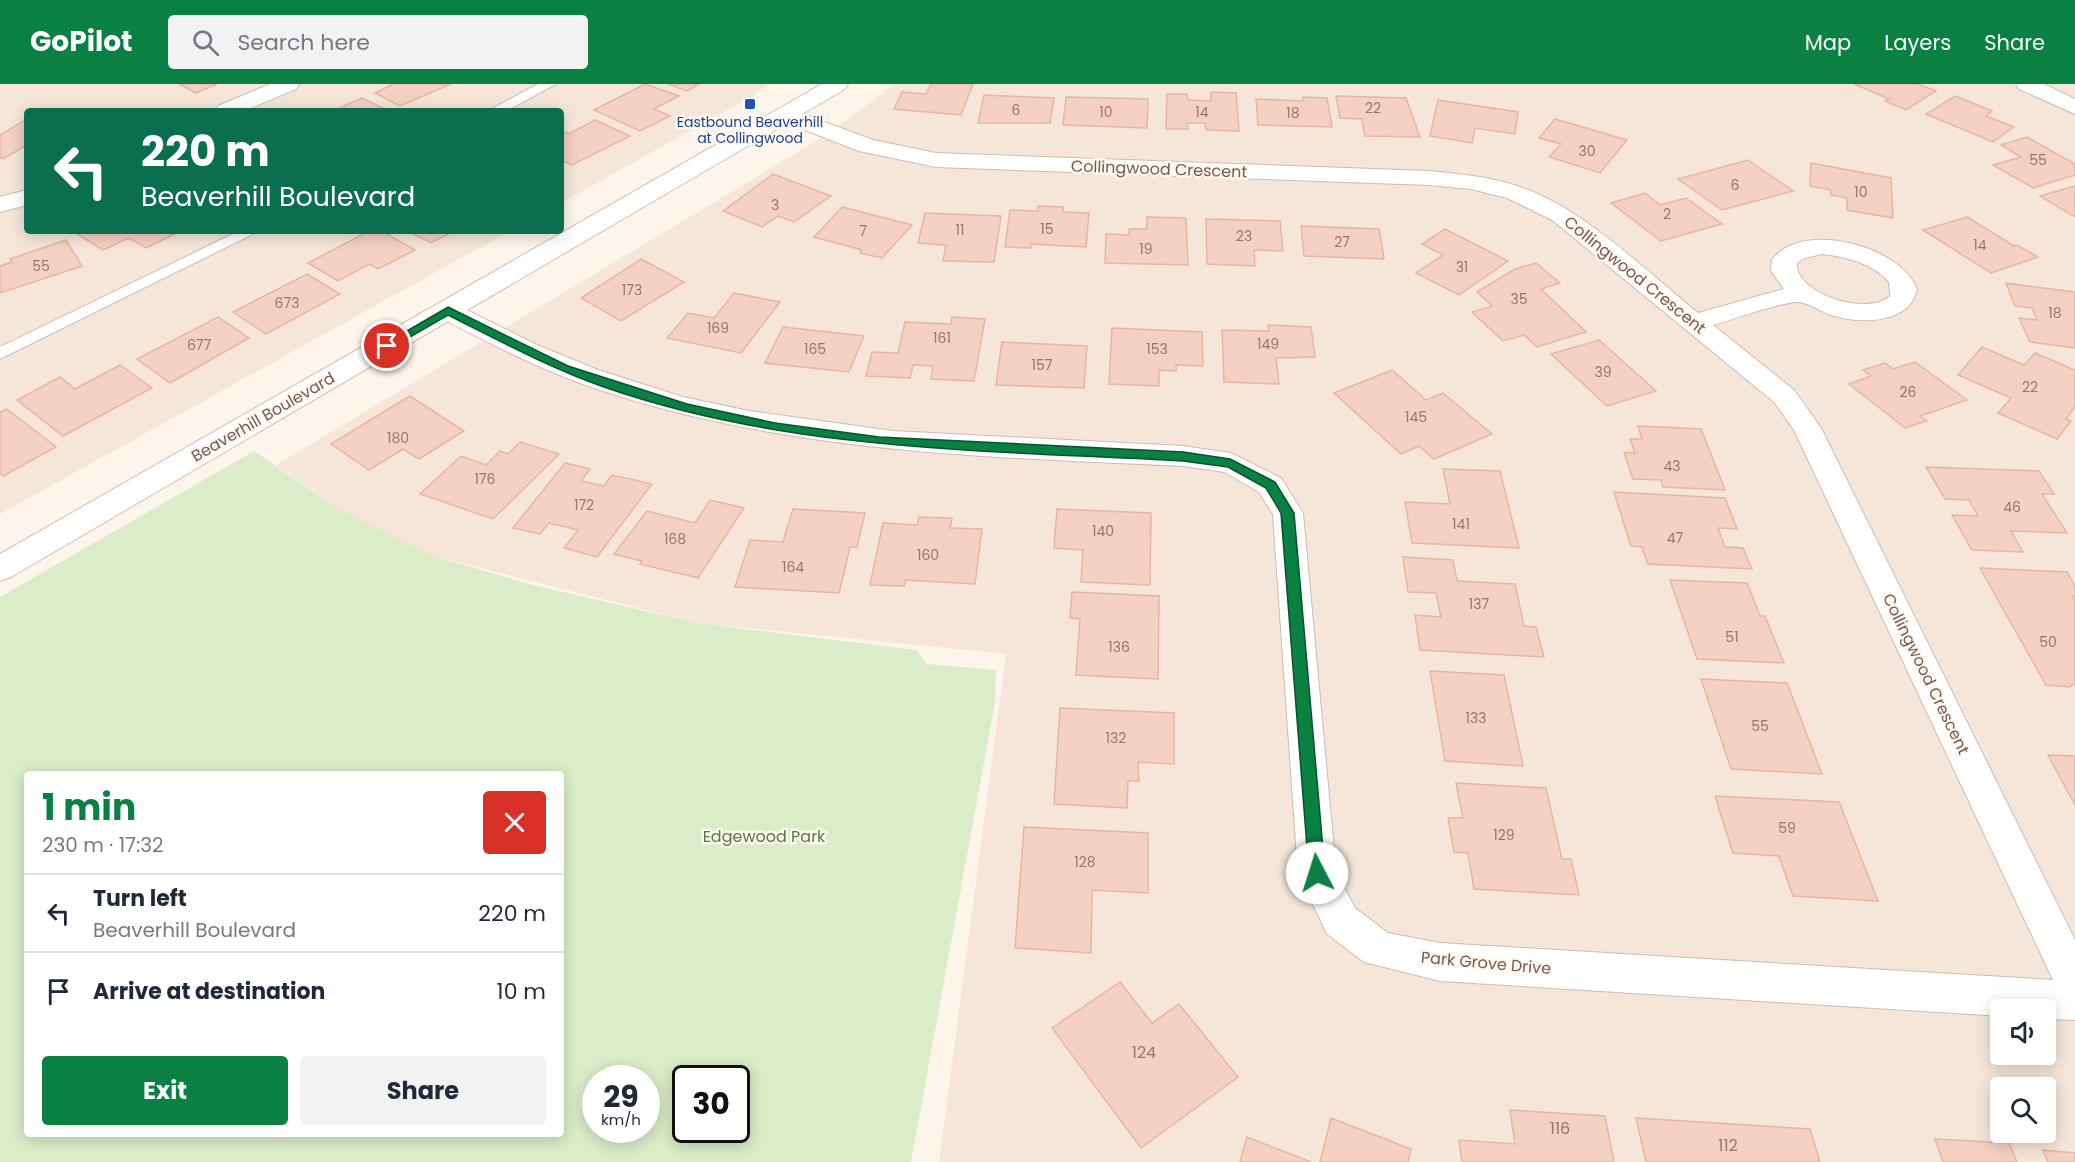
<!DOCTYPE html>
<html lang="en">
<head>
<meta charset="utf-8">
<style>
  :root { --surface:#fff; --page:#f2f2f3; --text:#1f2937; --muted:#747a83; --line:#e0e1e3; --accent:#0b8043 }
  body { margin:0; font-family:Poppins,sans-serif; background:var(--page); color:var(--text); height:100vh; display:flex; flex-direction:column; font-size:22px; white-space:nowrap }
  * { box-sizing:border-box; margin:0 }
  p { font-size:20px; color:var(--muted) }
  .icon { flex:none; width:33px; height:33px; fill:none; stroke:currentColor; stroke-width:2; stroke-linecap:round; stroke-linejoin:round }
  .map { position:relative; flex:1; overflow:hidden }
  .details { position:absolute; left:24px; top:687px; width:540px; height:366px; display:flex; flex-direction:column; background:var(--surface); border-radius:6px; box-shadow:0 3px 15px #0003 }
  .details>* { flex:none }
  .hud { position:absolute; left:24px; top:24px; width:540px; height:126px; border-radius:6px; box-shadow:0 3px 15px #0003; background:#0b6e4f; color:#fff; overflow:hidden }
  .tools { position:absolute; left:1990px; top:915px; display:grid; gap:12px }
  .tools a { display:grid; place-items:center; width:66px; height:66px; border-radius:6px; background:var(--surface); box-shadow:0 3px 15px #0003; font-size:30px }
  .speed { position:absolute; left:582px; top:981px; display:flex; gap:12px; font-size:30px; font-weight:700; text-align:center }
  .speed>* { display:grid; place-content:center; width:78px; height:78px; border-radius:50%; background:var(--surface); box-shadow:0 3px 15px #0003; line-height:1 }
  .speed small { font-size:15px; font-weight:400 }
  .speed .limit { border:3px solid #111; border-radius:9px; background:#fff; color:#111 }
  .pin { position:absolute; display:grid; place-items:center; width:51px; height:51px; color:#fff; margin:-26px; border:3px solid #fff; border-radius:50%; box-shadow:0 2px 6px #0007 }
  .me { position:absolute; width:66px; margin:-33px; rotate:355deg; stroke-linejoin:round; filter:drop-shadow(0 0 4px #0008) }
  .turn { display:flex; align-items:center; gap:21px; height:126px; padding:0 18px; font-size:27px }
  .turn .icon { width:78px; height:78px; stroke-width:2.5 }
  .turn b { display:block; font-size:42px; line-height:51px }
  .round { display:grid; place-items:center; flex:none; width:63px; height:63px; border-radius:6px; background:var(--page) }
  .summary { display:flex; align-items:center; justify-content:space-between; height:102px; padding:0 18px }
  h1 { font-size:36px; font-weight:700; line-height:45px; color:var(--accent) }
  .cta { display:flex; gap:12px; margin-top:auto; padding:12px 18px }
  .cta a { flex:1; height:69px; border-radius:6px; background:var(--accent); color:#fff; font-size:24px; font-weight:700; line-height:69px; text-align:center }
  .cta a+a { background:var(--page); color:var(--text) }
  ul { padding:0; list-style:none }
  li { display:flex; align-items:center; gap:18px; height:78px; padding:0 18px; border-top:2px solid var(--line) }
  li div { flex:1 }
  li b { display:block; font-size:22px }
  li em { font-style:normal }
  header { display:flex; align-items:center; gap:36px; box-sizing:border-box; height:84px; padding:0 30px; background:var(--accent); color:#fff }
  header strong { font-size:28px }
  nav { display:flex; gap:33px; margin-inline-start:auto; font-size:21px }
  .search { width:420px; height:54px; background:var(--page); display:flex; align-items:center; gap:15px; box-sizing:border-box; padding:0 21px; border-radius:6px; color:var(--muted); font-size:22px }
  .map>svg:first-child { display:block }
</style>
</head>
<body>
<header>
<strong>GoPilot</strong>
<div class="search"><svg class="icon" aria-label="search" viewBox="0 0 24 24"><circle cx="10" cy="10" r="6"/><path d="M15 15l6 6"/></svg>Search here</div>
<nav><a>Map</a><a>Layers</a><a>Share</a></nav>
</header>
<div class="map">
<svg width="2075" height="1078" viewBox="0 0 2075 1078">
  <rect width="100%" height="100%" fill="#fdf5eb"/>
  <path fill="#f5e6d9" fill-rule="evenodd" d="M0,0H769L751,13L561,119V27H27V147H510L0,430Z
    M896,0H2075V1078H939L1006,570L697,539L433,472L337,424L276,381L818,56ZM2001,926H2046V970H2001ZM2001,1004H2046V1048H2001Z"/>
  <path fill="#daecc8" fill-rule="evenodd" d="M254,367L337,424L433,472L533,501L697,539L916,566L927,580L996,586L995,618L911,1078H0V513ZM27,690H561V1050H27ZM596,994H646V1046H596ZM686,994H736V1046H686Z"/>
  <path fill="#f4d1c2" stroke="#e7b6a2" stroke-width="1.5" d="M179,0H217L196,9Z
    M393,0H451L400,22L375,9Z
    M645,0L679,12L654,25L670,32L640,47L594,26Z
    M668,0H699L687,7Z
    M931,0H973L961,31L894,25L902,8L926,10Z
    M1854,0H1918L1936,7L1906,26L1885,17L1889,15Z
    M1211,8L1236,9L1239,47L1206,46L1205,39H1187L1188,45H1166L1167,10H1187L1188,16L1211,17Z
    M984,11L1054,14L1050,39H978Z
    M1336,12L1406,14L1420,53L1365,52L1362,35L1340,34Z
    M1955,12L1992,27L1986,32L2014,43L1993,58L1926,30Z
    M1066,13L1148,15L1147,44L1063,41Z
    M1303,13L1327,14L1332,43L1258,41L1256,15L1303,17Z
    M362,14L389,27H333Z
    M1438,16L1518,28L1515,50L1475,44L1472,59L1430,52Z
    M27,35V61L3,75L0,74V51Z
    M1555,35L1627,56L1600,89L1549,73L1561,60L1539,54Z
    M595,36L630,52L572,81L561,76V46L569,50Z
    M2027,53L2075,80V91L2033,104L1993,81L2021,73L2001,61Z
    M1748,76L1793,107L1722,126L1678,95Z
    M1811,79L1891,94L1893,134L1847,126V114L1831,111V106L1810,102Z
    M773,90L831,112L794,138L778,132L762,143L723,127Z
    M2075,102V133L2040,112Z
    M1645,109L1660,121L1686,114L1722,140L1661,157L1611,119Z
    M1038,122L1063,123V128L1089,129L1086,163L1031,160V164L1005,163L1010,126L1038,127Z
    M842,123L912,141L882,174L860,169L862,166L814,153Z
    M925,129L1001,132L994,178L943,177L946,161L918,159Z
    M1147,133L1186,134L1188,181L1105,179L1106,150L1129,151V145H1147Z
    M1967,133L2014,162L2017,161L2038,173L1991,189L1923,146Z
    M1206,135L1280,137L1283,167L1254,166L1255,182L1207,180Z
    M1301,142L1379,145L1384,175L1304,172Z
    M1445,145L1508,177L1459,211L1416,189L1443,171L1422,160Z
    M80,147H181L146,164L129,154L103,166L76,149Z
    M369,147H382L415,166L378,185L369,180L338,197L308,179Z
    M408,147H454L431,159Z
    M66,156L82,182L0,209V182L12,178L10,175Z
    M641,175L684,198L621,237L581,214Z
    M1536,179L1560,199L1541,205L1586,248L1537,263L1524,251L1503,257L1472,228L1492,222L1477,208L1515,185Z
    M307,190L340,210L266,250L233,228Z
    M2006,199L2075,208V264L2030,258L2019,234L2037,236L2032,224L2015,222Z
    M734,209L780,218L741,269L667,254L688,229L714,234Z
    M218,233L249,254L170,299L137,275Z
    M952,233L985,235L974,297L931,295L933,282L913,281L910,294L866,292L872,268L898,269L905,238L951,240Z
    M1268,241L1311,243L1315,273L1276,274L1279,300L1224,298L1222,246L1269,247Z
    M783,243L864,252L849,288L765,279Z
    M1112,244L1202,248L1203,282L1176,281V287L1159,286V302L1109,300Z
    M1599,256L1656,307L1607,322L1551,270Z
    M1002,258L1087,262L1084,304L996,301Z
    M1982,263L2024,281L2035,269L2075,286V323L2066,335L2071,337L2057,355L1998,329L2011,314L1958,291Z
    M1915,278L1967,316L1920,332L1927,337L1905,344L1849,300L1871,292L1863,286L1885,279L1893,285Z
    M120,281L152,304L63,352L17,316L60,293L75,305Z
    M1392,286L1426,316L1443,309L1492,350L1434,375L1419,362L1401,370L1334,309Z
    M410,312L464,347L419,375L403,365L369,386L331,360Z
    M7,325L56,363L3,392L0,389V328Z
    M1638,342L1701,345L1725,406L1663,403L1661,396L1633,395L1624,368L1635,369L1630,355H1642Z
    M520,358L559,370L493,435L420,410L461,372L486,381L500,367L508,370Z
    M565,379L590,385L581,397L604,402L612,391L652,400L597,473L564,464L578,446L549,439L540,450L513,444Z
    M1926,383L2039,387L2054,410H2042L2067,449L2011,447L2023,468L1972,466L1952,431L1978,432L1969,416L1945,415Z
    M1443,385L1500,387L1519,464L1412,459L1405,418L1450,420Z
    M1614,408L1725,414L1737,445L1718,444L1725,463L1743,464L1752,485L1648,480L1642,463L1631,462Z
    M710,416L744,424L698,494L640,480L642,477L614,470L647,427L695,439Z
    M793,425L865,429L857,463H850L839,509L735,503L750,456L783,458Z
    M1057,425L1151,429L1150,501L1081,498L1083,466L1054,464Z
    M919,433L952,434L950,444L982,445L975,500L906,496L904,502L870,501L883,439L917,441Z
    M1403,473L1453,476L1457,497L1515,500L1524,542L1536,543L1544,573L1420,566L1415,531L1441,533L1436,509L1408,508Z
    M1980,484L2067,488L2075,502V512H2072L2075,516V600L2069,603L2046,601Z
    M1670,496L1747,499L1760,532H1765L1784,579L1697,575Z
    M1072,508L1159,512L1158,595L1076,591L1080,535L1070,534Z
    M1430,587L1504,591L1523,682L1445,677Z
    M1701,595L1787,599L1822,690L1731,685Z
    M1060,624L1174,629V680L1138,678L1139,697H1128L1127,724L1054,720Z
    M2048,671L2075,672V721Z
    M1456,699L1546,704L1562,775H1571L1579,811L1474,805L1468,769L1454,768L1448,734H1463Z
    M1715,712L1839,718L1878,817L1793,812L1779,772L1733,769Z
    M1024,743L1148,749V809L1092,806L1091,869L1015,864Z
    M1120,898L1152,939L1179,920L1238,993L1141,1064L1052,944Z
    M1510,1026L1605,1032L1614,1078H1462L1459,1056L1515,1060Z
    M1331,1034L1411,1065L1408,1078H1320Z
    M1636,1034L1810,1045L1820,1078H1646Z
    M1247,1053L1311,1078H1240Z
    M1935,1055L2009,1059L2017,1078H1943Z
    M2043,1066L2075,1069V1078H2048Z"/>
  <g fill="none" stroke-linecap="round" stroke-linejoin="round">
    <defs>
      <path id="lane" d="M538,0H556L506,27H488Z
        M239,147H259L0,275V263Z"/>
      <path id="street" d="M270,0H299L296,5L244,27H215L218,22Z
        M2016,0H2044L2075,15V30L2019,5Z
        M787,24L873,56L936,69L1429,87C1461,90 1493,93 1523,104C1585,126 1647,188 1698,229L1784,205L1771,187L1772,176C1801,135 1901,162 1917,205C1910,241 1858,240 1831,231C1822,228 1806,217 1797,218C1774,220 1737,234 1713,241L1794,306L1821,344L2075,856V936L2046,935V926H2001V932L1440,897L1364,878L1327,850L1298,789L1273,430L1259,408L1224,388L1183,382C986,373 789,369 600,306C544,288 491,260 439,233L435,227L439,221L448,219L457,221L537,261L598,286L683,313L749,327L893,347L1183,362L1231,369L1281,394L1303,429L1336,788L1355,824L1388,849L1440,859L2053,896L1794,346L1774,318L1552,136L1507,114L1471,105L1429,101L936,83L859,67L779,36L776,31L779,26ZM1822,170C1847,173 1872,179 1889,198L1890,212C1868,233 1794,210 1797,179L1805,174Z
        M27,106V121L0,128V113Z"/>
      <path id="secondary" d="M822,0H848L845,5L11,493L0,497V470Z"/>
    </defs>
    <use href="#lane" stroke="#d1bbaf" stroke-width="2"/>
    <use href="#street" stroke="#d1bbaf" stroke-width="2"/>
    <use href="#secondary" stroke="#d6bdaf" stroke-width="2"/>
    <use href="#lane" fill="#fff" fill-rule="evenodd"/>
    <use href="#street" fill="#fff" fill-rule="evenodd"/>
    <use href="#secondary" fill="#fff" fill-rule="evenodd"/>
  </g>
  <path fill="#0b8043" stroke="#07532c" stroke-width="1.5" d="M448,223L568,282L687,320L775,339L879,353L1183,368L1230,375L1275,398L1294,429L1325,789L1323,794H1312L1309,789L1281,429L1266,404L1228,383L1183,377C988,366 790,368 604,303C550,284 500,257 448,231L391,264L381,262Z"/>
  <rect fill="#1a4fb4" stroke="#fff9f2" stroke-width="2" x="744" y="14" width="12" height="12" rx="3"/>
  <g text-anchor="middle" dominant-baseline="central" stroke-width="5" stroke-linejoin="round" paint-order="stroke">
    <g font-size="14" fill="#98766a">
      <text x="1373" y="24">22</text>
      <text x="1016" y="26">6</text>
      <text x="1106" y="28">10</text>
      <text x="1202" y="28">14</text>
      <text x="1293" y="29">18</text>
      <text x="1587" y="67">30</text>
      <text x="2038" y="76">55</text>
      <text x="1735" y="101">6</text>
      <text x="1861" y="108">10</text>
      <text x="775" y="121">3</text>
      <text x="1667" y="130">2</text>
      <text x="1047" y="145">15</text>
      <text x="960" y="146">11</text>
      <text x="863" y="147">7</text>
      <text x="1244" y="152">23</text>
      <text x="1342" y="158">27</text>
      <text x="1980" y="161">14</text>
      <text x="1146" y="165">19</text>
      <text x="41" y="182">55</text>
      <text x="1462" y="183">31</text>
      <text x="632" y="206">173</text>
      <text x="1519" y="215">35</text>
      <text x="287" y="219">673</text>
      <text x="2055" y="229">18</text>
      <text x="718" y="244">169</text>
      <text x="942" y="254">161</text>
      <text x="1268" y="260">149</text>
      <text x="199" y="261">677</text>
      <text x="815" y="265">165</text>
      <text x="1157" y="265">153</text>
      <text x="1042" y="281">157</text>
      <text x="1603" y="288">39</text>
      <text x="2030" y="303">22</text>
      <text x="1908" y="308">26</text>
      <text x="1416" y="333">145</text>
      <text x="398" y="354">180</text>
      <text x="1672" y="382">43</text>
      <text x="485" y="395">176</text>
      <text x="584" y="421">172</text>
      <text x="2012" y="423">46</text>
      <text x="1461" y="440">141</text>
      <text x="1103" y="447">140</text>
      <text x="1675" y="454">47</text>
      <text x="675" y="455">168</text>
      <text x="928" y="471">160</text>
      <text x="793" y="483">164</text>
      <text x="1479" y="520">137</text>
      <text x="1732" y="553">51</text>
      <text x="2048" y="558">50</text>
      <text x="1119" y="563">136</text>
      <text x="1476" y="634">133</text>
      <text x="1760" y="642">55</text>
      <text x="1116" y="654">132</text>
      <text x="1787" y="744">59</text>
      <text x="1504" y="751">129</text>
      <text x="1085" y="778">128</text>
    </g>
    <g font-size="14" fill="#164399" stroke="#fff9f2">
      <text x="750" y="38">Eastbound Beaverhill<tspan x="750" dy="16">at Collingwood</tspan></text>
    </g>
    <g font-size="16" fill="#7a584c" stroke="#fff9f2">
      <text transform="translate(1159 85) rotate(2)">Collingwood Crescent</text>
      <text transform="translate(1635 191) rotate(39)">Collingwood Crescent</text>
      <text transform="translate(263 333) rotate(-30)">Beaverhill Boulevard</text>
      <text transform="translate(1926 590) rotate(64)">Collingwood Crescent</text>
      <text transform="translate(1486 879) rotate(5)">Park Grove Drive</text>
    </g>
    <g font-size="16" fill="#577a41" stroke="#fff9f2">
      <text x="764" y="752">Edgewood Park</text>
    </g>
    <g font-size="16" fill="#98766a">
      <text x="1144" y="968">124</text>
      <text x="1560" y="1044">116</text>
      <text x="1728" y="1061">112</text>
    </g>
  </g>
</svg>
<div class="tools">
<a><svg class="icon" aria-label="sound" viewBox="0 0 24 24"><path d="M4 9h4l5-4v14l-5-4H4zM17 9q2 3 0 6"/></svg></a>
<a><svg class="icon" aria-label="search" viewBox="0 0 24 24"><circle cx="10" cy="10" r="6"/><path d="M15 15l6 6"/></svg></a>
</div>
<div class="speed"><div>29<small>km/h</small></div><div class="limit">30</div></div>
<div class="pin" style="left:387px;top:262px;background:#d93025"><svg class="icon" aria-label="arrive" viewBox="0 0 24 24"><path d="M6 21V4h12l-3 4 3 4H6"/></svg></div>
<svg class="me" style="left:1317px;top:789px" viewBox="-20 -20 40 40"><circle r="19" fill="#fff"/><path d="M0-13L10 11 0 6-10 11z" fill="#0b8043"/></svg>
<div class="hud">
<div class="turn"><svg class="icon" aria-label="left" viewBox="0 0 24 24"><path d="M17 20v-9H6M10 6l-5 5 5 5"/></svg><div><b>220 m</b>Beaverhill Boulevard</div></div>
</div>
<section class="details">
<div class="summary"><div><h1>1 min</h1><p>230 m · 17:32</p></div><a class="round" style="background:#d93025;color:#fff"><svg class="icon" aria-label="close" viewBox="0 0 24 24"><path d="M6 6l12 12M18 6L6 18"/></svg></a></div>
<ul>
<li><svg class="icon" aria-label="left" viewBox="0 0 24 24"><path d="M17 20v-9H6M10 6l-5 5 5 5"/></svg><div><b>Turn left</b><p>Beaverhill Boulevard</p></div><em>220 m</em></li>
<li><svg class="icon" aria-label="arrive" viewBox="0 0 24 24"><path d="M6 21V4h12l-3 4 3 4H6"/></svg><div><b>Arrive at destination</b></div><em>10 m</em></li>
</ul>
<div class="cta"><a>Exit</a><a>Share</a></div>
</section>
</div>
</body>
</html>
